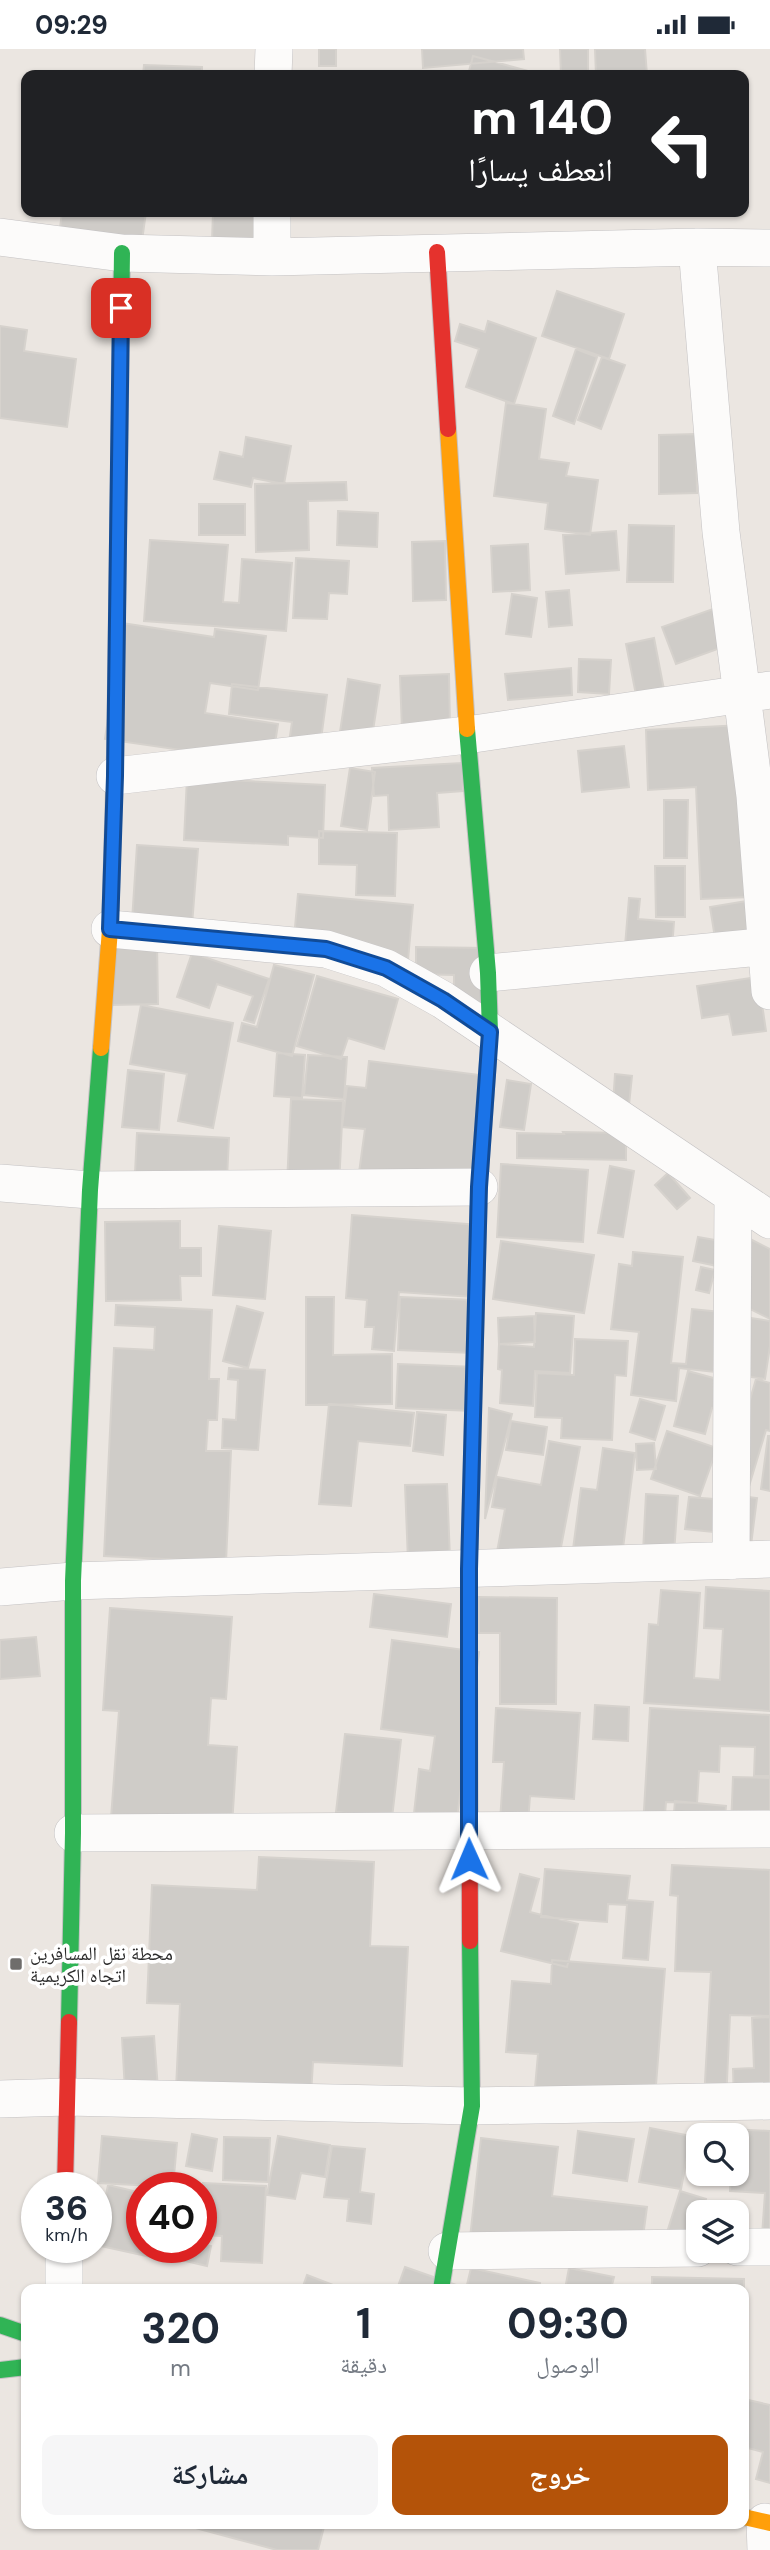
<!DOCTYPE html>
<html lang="ar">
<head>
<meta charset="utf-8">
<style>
  :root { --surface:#fff; --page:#f6f6f7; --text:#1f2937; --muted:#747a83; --accent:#b45309 }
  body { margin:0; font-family:"DM Sans","Noto Naskh Arabic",sans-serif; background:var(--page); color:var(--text); direction:rtl; height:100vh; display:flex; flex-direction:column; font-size:26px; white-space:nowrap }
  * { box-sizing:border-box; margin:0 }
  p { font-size:23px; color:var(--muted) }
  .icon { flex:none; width:38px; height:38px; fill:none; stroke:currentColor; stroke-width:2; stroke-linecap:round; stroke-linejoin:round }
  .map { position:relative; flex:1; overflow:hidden; direction:ltr }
  .drawer { position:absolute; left:21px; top:2235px; width:728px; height:245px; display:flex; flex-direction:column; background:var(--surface); border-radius:14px; box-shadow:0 2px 5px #0004; direction:rtl }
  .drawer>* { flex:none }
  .guide { position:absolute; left:21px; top:21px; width:728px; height:147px; border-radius:14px; box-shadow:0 2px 5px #0004; direction:rtl; background:#202124; color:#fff; overflow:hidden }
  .tools { position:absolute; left:686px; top:2074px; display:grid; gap:14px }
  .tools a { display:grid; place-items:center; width:63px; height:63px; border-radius:14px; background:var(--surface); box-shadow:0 2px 5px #0004; font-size:35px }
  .speed { position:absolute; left:21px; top:2123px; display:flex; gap:14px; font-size:35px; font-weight:700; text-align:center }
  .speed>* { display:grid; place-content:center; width:91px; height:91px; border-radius:50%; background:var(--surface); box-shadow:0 2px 5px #0004; line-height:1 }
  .speed small { font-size:18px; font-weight:400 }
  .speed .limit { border:10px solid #d22; background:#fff; color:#111 }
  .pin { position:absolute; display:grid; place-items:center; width:60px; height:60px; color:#fff; margin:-30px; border-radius:14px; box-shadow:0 4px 10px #0006 }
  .me { position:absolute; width:77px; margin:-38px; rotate:359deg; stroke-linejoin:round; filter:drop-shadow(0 0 5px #0008) }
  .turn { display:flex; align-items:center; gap:24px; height:147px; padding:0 21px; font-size:32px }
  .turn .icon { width:91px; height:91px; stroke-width:2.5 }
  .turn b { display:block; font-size:49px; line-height:60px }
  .eta { display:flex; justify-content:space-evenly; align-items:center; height:119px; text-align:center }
  .eta b { font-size:42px; font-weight:700; line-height:49px }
  .button { display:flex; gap:14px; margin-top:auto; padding:14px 21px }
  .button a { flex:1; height:80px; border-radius:14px; background:var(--accent); color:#fff; font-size:28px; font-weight:700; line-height:80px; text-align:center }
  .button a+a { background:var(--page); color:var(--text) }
  .status { display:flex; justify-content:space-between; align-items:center; height:49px; padding:0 35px; background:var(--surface); direction:ltr }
  .status svg { height:19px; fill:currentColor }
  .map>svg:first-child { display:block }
</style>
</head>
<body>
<div class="status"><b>09:29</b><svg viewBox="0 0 49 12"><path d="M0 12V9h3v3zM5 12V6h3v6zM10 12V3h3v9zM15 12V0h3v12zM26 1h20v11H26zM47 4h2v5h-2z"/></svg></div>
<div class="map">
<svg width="770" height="2501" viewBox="0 0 770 2501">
  <rect width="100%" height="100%" fill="#ebe6e1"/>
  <path fill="#cfccc8" stroke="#d6d2cd" stroke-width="2" d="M319,0H336V17H319Z
    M422,0H523L524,10L423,19Z
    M560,0H588V26H561Z
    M595,0H645L647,26H596Z
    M473,7L535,24L534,26H468Z
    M144,16L202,18V26H143Z
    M62,163H146L140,206L58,195Z
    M213,163H269L268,194L212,192Z
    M557,242L624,265L609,310L542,287Z
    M488,272L536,289L514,355L466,338L479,300L455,292L460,275L485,283Z
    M0,277L27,281L24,302L76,310L67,378L0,369Z
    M576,300L597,308L574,375L553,367Z
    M602,308L625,316L601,380L578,371Z
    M506,354L546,360L539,410L569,414L566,427L598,431L590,486L545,480L548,454L494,447Z
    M696,385L697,444L659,445V386Z
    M246,388L291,397L284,435L253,429L251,438L214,430L220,403L243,408Z
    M346,433L347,451L308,452L309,501L256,503L255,435Z
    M199,455H245V486H199Z
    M338,462L378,464L377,498L337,496Z
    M629,476L674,477L673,533H627Z
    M616,482L619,521L566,525L563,486Z
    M150,491L228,496L223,553L239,554L242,510L292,514L286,582L144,572Z
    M445,492L446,551L413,552L412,493Z
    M528,495L530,541L493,543L491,497Z
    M296,509L349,512L347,545L329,544L327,570L293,569Z
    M569,541L572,576L549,578L546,543Z
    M512,545L537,549L531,588L506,585Z
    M713,560L726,597L676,615L662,578Z
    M122,574L214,588L215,580L266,587L258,641L210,634L205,664L278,675L272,714L105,690Z
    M654,589L666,651L638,656L626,595Z
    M579,610L611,611L609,645L578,643Z
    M571,619L572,646L508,651L505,625Z
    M449,625L450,679L402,681L400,627Z
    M348,630L380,636L372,688L340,683Z
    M232,635L327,646L320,698L289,694L292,673L229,665Z
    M742,676L750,848L701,850L696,738L648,741L646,681Z
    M624,697L629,738L582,743L578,702Z
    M462,714L463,742L437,744L439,778L389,781L388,746L374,747L372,719Z
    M350,719L375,723L367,781L341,777Z
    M187,729L325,736L323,789L288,787V796L184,791Z
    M664,751H688L687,809H664Z
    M319,782L397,784L395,847L356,846L357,816L319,815Z
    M137,796L198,800L192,876L132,872Z
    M655,817H685V868H656Z
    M298,845L413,856L408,911L293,900Z
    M629,849L640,850L638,870L674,873L671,912L624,909Z
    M747,852L753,889L716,895L710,858Z
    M157,895L158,955L112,956L111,896Z
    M416,898L486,899L485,954L454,953V926L416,925Z
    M192,904L269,930L254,974L244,971L253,947L217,935L209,959L177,948Z
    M274,916L314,926L292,1007L238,992L242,974L257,978Z
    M317,927L398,950L384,1000L348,989L341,1010L297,997Z
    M758,928L766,982L733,986L729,965L702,969L697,937Z
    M141,956L233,974L213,1079L178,1072L187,1025L130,1015Z
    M277,1004L305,1006L302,1049L274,1047Z
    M308,1006L347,1008L344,1050L304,1046Z
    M369,1012L488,1027L474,1138L359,1124L365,1080L342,1078L347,1037L366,1039Z
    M128,1021L164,1025L159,1081L122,1078Z
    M615,1025L632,1027L629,1056L613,1055Z
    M507,1031L531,1035L524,1081L500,1078Z
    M291,1050L343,1052L339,1138L287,1135Z
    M563,1083L626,1084V1111L517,1109V1084L564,1085Z
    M137,1084L229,1089L226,1149L134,1144Z
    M501,1115L588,1121L583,1193L497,1188Z
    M610,1117L634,1122L623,1188L598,1184Z
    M668,1124L690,1149L677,1160L655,1136Z
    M352,1166L479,1176L473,1248L399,1243L394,1302L372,1300L374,1278H365L367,1251L346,1249Z
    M180,1172V1199H201V1227H180L181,1251L106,1252L105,1173Z
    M219,1177L271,1182L265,1250L213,1246Z
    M698,1188L721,1192L717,1217L693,1212Z
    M750,1190L770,1200V1270L722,1246Z
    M501,1192L594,1206L584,1264L493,1250Z
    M633,1203L683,1208L671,1314L686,1315L692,1260L731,1264L724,1324L679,1319L676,1352L631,1346L639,1283L611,1280L619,1215L632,1217Z
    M701,1218L715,1221L709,1244L696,1241Z
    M306,1248H334L333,1306L392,1305V1355L306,1356Z
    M400,1248L475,1251L473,1304L398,1301Z
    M116,1256L212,1261L209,1330H219L217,1371H208L206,1402H231L226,1513L104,1507L114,1299L154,1301L155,1278L115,1276Z
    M237,1257L263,1264L248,1319L223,1312Z
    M536,1264L574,1267L570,1324L535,1322L533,1357L500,1354L502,1321L498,1320L499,1295L534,1298Z
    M534,1267L535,1293L499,1295L498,1269Z
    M751,1269L770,1272V1297L765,1330L743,1327Z
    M575,1290L628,1292L626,1327L615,1326L612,1391L561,1389L562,1369L535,1368L537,1324L574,1326Z
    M398,1315L476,1318L474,1362L396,1359Z
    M229,1319L265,1321L258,1401L222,1399L223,1370L236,1371L238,1331L228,1330Z
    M688,1322L728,1333L720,1361L712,1359L705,1385L674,1377Z
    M756,1330L770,1334V1382L766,1381L747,1444L725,1437Z
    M640,1350L665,1357L655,1391L630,1383Z
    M329,1355L414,1364L410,1397L358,1392L351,1457L319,1455Z
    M489,1359L512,1365L485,1470Z
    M417,1363L446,1366L443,1406L413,1402Z
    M511,1372L547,1378L543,1406L506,1401Z
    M667,1382L717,1399L700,1447L651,1430Z
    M768,1387H770V1442L761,1440Z
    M549,1392L580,1398L558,1514L497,1503L505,1460L492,1458L497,1428L541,1436Z
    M654,1394L656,1420L637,1421L636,1395Z
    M603,1399L635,1404L621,1515L572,1508L581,1439L597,1441Z
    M447,1435L450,1510L408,1512L405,1436Z
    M646,1445L678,1447L674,1505L643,1503Z
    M741,1447L757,1449L750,1504Z
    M689,1448L726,1451L723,1484L685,1480Z
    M706,1538L770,1542V1662L644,1654L649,1575L658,1576L661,1541L700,1544L694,1629L720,1631L723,1580L704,1579Z
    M374,1545L451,1555L447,1588L370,1578Z
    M479,1548L557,1549L556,1655H500V1584H479Z
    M110,1559L232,1568L226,1650L211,1649L208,1696L237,1698L232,1777L111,1769L119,1662L103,1661Z
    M36,1588L40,1627L0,1630V1591Z
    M392,1591L479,1603L457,1769L414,1764L419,1720L430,1722L435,1687L381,1680Z
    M595,1656L629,1658L628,1692L593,1690Z
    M496,1659L580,1664L574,1750L530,1747L528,1774L500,1772L504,1713H493Z
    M650,1659L770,1666V1727H754L755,1698L720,1697L719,1723L699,1722L697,1754L666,1753L664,1779L643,1778Z
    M345,1685L401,1691L392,1769L336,1763Z
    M733,1728L770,1729V1779L731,1778Z
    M675,1752L726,1757L723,1790L672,1785Z
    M259,1808L374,1813L370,1897L408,1898L402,2017L313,2013L311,2046L176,2040L180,1955L147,1954L152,1836L257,1841Z
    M672,1816L770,1821V1967L730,1966L726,2053L704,2051L711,1923L675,1922L678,1847L670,1846Z
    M545,1820L630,1827L627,1851L653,1853L648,1911L623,1909L627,1856L608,1855L607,1873L541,1868Z
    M520,1825L539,1830L530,1863L578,1875L567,1918L501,1902Z
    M552,1911L665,1920L655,2049L534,2050L538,2005L506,2003L512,1932L551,1935Z
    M770,1968V2052L734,2054L733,2020L754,2019L752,1969Z
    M154,1987L158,2040L125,2042L122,1989Z
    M650,2079L691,2087L681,2140L639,2133Z
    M709,2079L770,2082V2201H761L765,2144L730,2142L731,2125L728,2124H737V2086H709Z
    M578,2082L634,2090L627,2132L573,2124Z
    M192,2085L217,2090L212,2122L186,2117Z
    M102,2087L177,2094L173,2138L98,2134Z
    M278,2087L330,2096L325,2128L301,2124L295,2150L267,2146Z
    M224,2088L270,2089L268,2133L223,2131Z
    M481,2089L558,2098L552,2147L647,2158L639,2218L469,2198Z
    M332,2097L365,2100L360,2143L374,2145L371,2175L347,2172L349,2150L324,2148Z
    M203,2134L266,2137L262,2214L221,2212L222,2187L201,2186Z
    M108,2136L142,2144V2198H201V2195L211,2197L207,2217L151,2204V2208L96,2196Z
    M680,2142L706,2150L702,2163H698V2175L690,2201L664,2193Z
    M405,2218L456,2236L455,2240H397Z
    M471,2219L540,2234L539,2240H466Z
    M569,2219L614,2228L611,2240H565Z
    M307,2226L336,2237L335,2240H302Z
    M652,2228L744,2230V2251V2240H652Z
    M744,2350L770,2356V2434L756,2430L763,2403L744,2398Z
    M177,2474H325L318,2501H277Z"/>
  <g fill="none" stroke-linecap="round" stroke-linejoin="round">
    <defs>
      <path id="street" d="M273,26L274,0
        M0,188L122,204L272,208L697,198L770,199
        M697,198L721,483L755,747L770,942
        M272,208V163
        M115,727L467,686L770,641
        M110,880L326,900L386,919L443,951L770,1171
        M488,924L770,897
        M0,1134L90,1141L479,1138
        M731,1512L733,1146
        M0,1538L73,1532L770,1510
        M73,1784L770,1780
        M0,2050L67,2048L472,2057L770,2052
        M737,2198H770
        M447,2202L698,2199
        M64,2240V2198
        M765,2473L766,2501"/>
      <path id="fast" d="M467,680L488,924L490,983L479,1138L469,1520V1625
        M115,706L122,204
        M69,1973L73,1784V1532L90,1141L101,999
        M441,2240L472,2057L470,1892
        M0,2276L26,2285
        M0,2321L26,2318"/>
      <path id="slow" d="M448,380L467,680
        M101,999L110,880L115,706
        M744,2468L770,2474"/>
      <path id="jam" d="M437,203L448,380
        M469,1625L470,1892
        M65,2138L69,1973"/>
    </defs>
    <use href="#street" stroke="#c4c2c3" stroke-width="38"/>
    <use href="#fast" stroke="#c4c2c3" stroke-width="18"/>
    <use href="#slow" stroke="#c4c2c3" stroke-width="18"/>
    <use href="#jam" stroke="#c4c2c3" stroke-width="18"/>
    <use href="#street" stroke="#fcfbfa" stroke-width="37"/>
    <use href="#fast" stroke="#30b455" stroke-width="16"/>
    <use href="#slow" stroke="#ff9f0a" stroke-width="16"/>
    <use href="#jam" stroke="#e5322d" stroke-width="16"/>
  </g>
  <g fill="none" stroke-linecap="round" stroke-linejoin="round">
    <defs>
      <path id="route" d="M121,259L115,727L110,880L326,900L386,919L443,951L490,983L479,1138L469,1520V1810"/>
    </defs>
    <use href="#route" stroke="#114b97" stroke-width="18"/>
    <use href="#route" stroke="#1a73e8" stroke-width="12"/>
  </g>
  <rect fill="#6f6d6b" stroke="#fff" stroke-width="2.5" x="9" y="1908" width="14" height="14" rx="3.5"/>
  <g text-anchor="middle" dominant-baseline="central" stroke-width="7" stroke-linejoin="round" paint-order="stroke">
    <g font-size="19" fill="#2c2c2c" stroke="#fff" text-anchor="start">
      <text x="30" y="1904">محطة نقل المسافرين<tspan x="30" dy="22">اتجاه الكريمية</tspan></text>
    </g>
  </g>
</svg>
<div class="tools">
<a><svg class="icon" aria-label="search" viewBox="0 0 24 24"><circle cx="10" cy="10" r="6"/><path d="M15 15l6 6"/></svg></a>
<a><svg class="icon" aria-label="layers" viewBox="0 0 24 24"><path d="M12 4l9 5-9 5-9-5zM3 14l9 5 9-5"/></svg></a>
</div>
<div class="speed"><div>36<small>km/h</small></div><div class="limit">40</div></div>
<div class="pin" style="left:121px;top:259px;background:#d93025"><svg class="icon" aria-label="arrive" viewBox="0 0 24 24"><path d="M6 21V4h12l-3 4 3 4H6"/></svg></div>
<svg class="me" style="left:469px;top:1810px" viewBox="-20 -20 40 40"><path d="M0-17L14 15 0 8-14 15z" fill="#1a73e8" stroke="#fff" stroke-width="4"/></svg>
<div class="guide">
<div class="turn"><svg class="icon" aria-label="left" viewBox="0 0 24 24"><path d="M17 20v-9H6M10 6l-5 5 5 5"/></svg><div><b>140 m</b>انعطف يسارًا</div></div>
</div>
<section class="drawer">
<div class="eta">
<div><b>09:30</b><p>الوصول</p></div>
<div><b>1</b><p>دقيقة</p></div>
<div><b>320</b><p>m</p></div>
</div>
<div class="button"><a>خروج</a><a>مشاركة</a></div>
</section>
</div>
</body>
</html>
